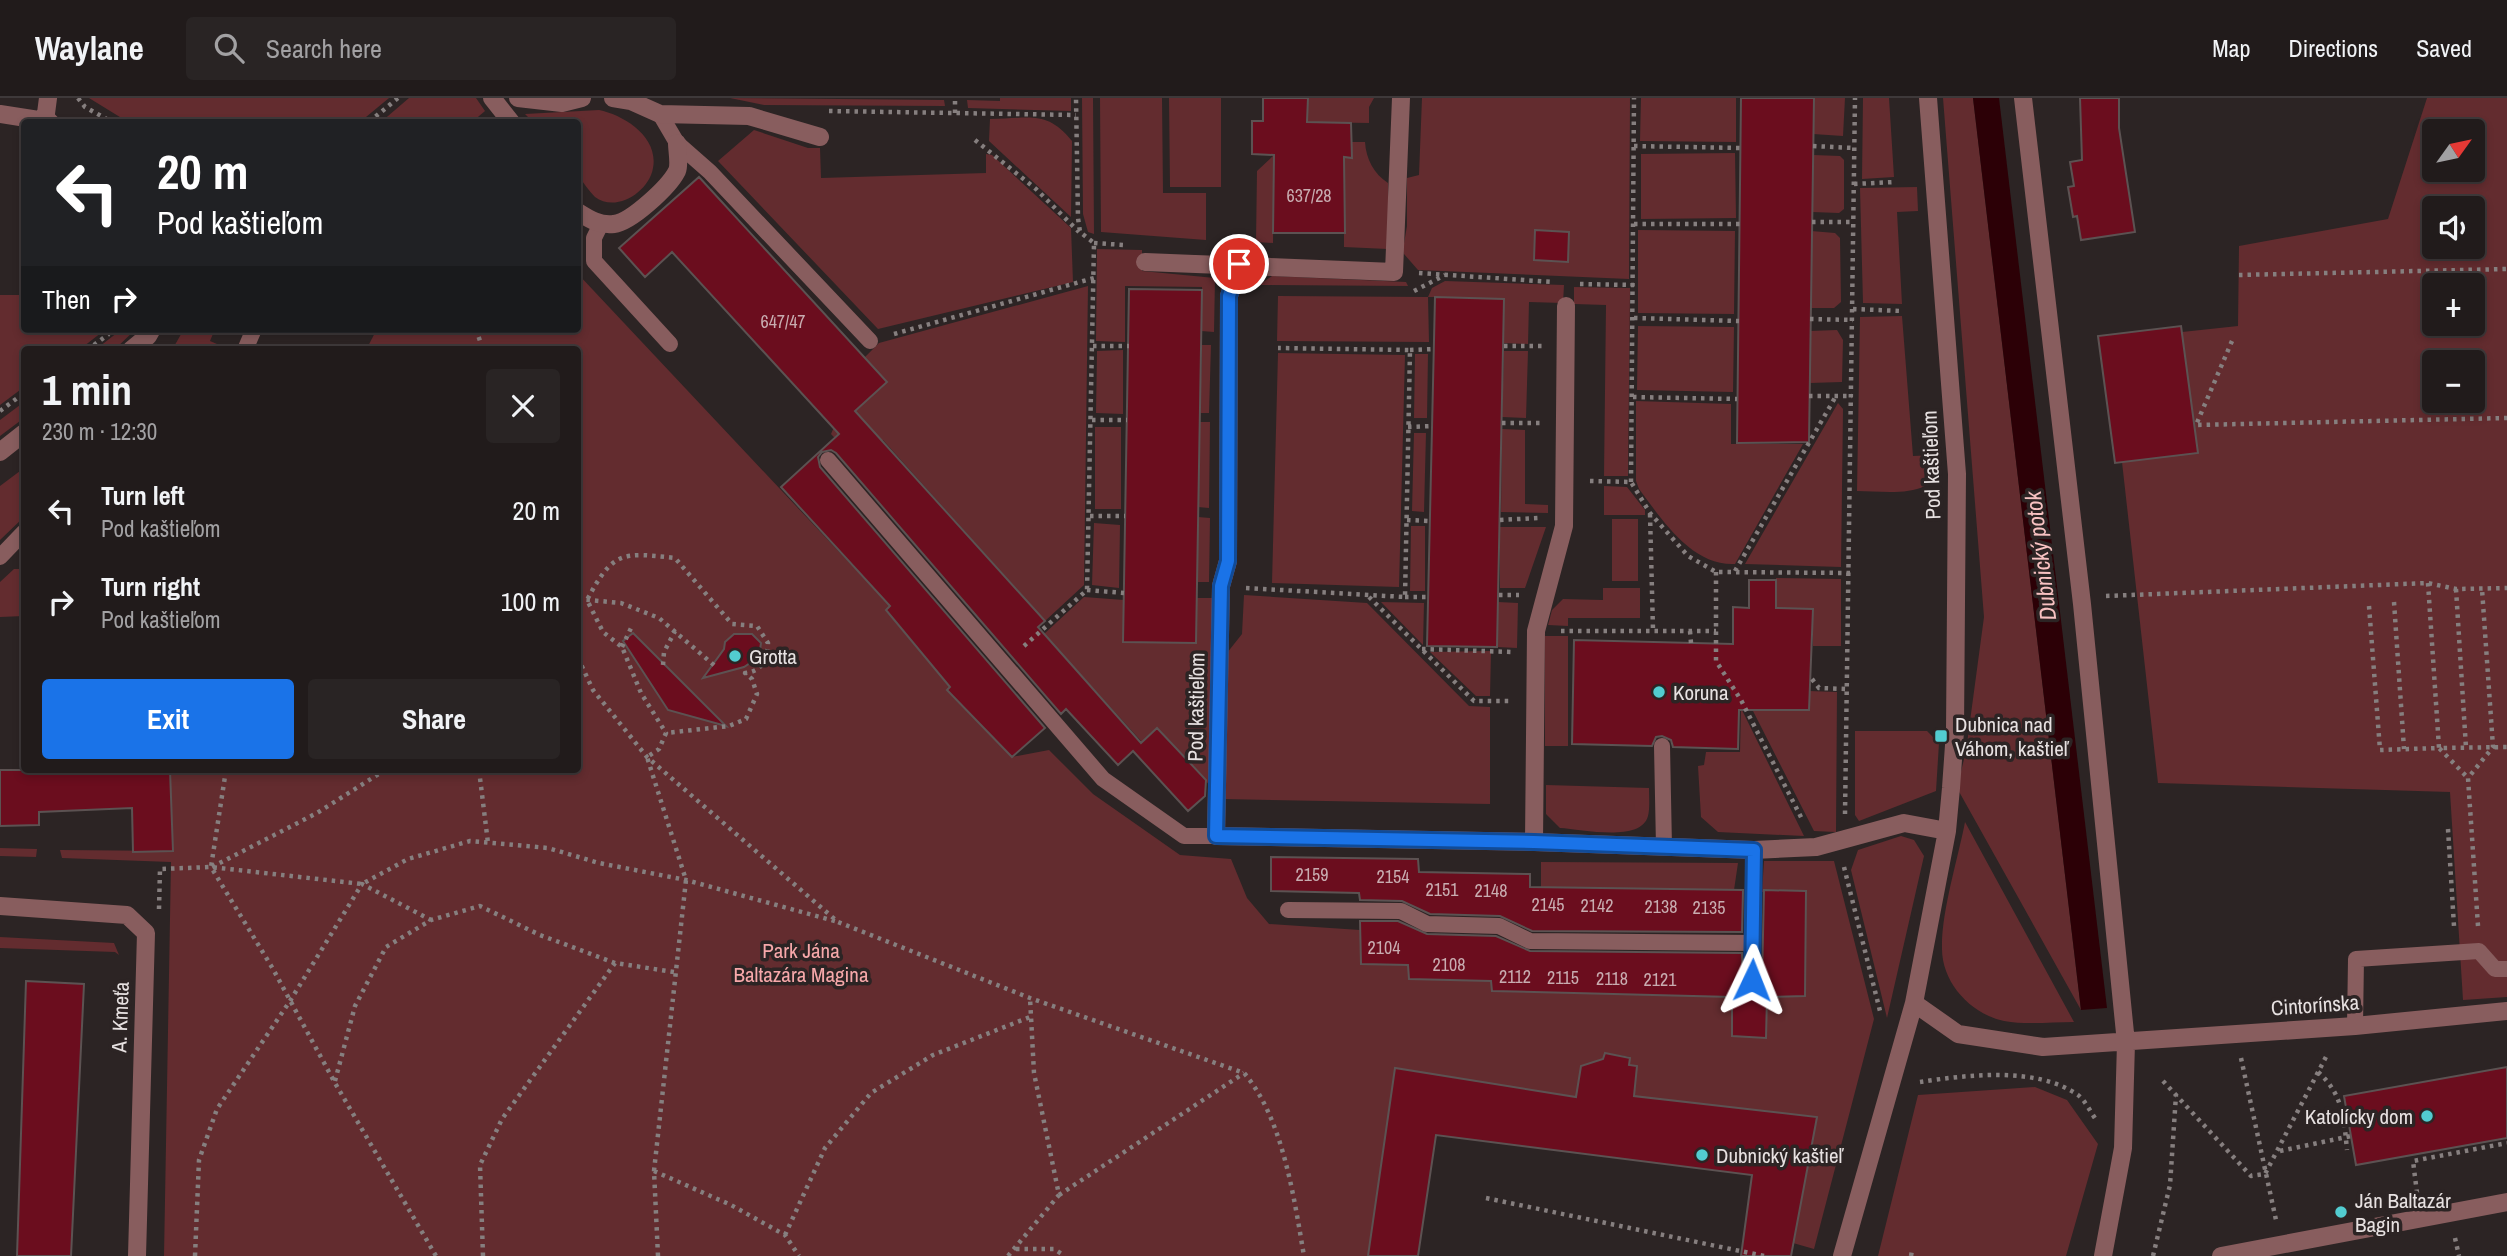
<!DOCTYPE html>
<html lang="en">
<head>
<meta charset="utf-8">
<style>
  :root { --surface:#211b1b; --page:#292424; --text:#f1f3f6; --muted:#a2a1a3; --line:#3e393a; --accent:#1a73e8 }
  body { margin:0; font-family:"Archivo Narrow",sans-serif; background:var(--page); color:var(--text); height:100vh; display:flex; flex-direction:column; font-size:26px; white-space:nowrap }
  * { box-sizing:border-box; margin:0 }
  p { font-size:23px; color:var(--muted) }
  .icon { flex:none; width:38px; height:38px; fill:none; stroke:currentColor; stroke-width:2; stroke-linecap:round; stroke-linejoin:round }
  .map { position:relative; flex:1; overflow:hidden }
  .drawer { position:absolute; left:21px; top:248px; width:560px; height:427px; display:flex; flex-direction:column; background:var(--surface); border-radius:7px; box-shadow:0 4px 10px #0003,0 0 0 2px var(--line) }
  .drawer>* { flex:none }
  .hud { position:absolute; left:21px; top:21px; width:560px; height:214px; border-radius:7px; box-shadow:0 4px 10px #0003,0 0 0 2px var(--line); background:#202124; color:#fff; overflow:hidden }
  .needle { width:46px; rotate:57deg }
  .controls { position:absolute; left:2422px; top:21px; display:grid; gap:14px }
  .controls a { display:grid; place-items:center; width:63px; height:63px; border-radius:7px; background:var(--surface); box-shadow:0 4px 10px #0003,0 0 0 2px var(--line); font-size:35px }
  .pin { position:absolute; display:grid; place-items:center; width:60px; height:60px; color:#fff; margin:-30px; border:4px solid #fff; border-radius:50%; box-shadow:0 2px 7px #0007 }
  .me { position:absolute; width:77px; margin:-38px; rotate:2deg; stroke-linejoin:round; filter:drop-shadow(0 0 5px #0008) }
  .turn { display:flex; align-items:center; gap:24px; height:147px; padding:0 21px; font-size:32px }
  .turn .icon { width:91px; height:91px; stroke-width:2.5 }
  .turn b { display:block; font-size:49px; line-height:60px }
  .then { display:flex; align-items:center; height:66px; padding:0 21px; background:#0003; gap:14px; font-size:26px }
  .round { display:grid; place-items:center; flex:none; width:74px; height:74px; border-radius:7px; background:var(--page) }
  .head { display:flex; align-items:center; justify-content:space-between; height:119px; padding:0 21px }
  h1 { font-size:42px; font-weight:700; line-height:52px }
  .cta { display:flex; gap:14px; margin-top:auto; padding:14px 21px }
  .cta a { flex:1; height:80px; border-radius:7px; background:var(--accent); color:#fff; font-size:28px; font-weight:700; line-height:80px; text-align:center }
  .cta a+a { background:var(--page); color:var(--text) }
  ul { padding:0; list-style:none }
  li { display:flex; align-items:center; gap:21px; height:91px; padding:0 21px }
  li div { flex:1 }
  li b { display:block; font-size:26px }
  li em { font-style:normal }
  header { display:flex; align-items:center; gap:42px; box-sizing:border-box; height:98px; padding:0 35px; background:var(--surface); border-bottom:2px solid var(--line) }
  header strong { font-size:33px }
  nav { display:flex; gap:38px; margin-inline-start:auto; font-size:24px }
  .search { width:490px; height:63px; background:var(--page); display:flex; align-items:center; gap:18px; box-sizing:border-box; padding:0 24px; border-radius:7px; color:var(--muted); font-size:26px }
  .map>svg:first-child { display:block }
</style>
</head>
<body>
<header>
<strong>Waylane</strong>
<div class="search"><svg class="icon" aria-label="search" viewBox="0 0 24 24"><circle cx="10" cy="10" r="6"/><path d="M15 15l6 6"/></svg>Search here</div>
<nav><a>Map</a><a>Directions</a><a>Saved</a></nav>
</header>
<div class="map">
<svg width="2507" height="1158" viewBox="0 0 2507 1158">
  <rect width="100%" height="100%" fill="#2c2424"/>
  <path fill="#632c2f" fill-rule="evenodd" d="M89,0H389L360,24H128Z
    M409,0H476L485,13L472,24H381Z
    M730,0L944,2L945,8L764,7Z
    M1000,0H1071V13L968,10L967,2L1000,3Z
    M1082,0H1093L1094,136L1088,134L1083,116Z
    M1100,0H1162L1163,95H1206V142L1101,134Z
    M1169,0H1221V89H1170Z
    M1308,0H1374L1369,9V25L1307,24Z
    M1422,0H1630L1629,181L1418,172L1404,156L1403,151L1407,128V80L1419,77Z
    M1641,0H1736V44L1640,43Z
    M1814,0H1845L1843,38L1813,36Z
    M1863,0H1889L1894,79L1862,81Z
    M1943,0H1973L2081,912L1957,690L1966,653L1984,519Z
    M2427,0H2507V899L2463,902L2450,694L2158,685L2122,364L2182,234L2238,228L2239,148L2388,121ZM2434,33H2473V72H2434ZM2434,110H2473V149H2434ZM2434,187H2473V226H2434ZM2434,264H2473V303H2434Z
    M599,12C624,17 659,39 653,70C649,94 616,115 595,99C589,93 583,84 578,77V24H533L525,16Z
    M990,21C1029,21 1046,11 1072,43L1071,119L989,43Z
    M754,32L808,50H820L821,80L986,75V56L992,57L1071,130L1073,184L878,231L718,63Z
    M1352,44H1365C1366,61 1374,76 1388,85V151L1344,149V59H1351Z
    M1735,55L1736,120L1641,121V56Z
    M1274,57L1273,145L1256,144L1257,73Z
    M1813,57L1840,58L1844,62V111L1839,115L1812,114Z
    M1917,89L1918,113L1897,114L1902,206L1863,205L1860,90Z
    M1638,132L1735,133L1734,216L1638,215Z
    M1811,133L1835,135L1840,140L1841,204L1834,210H1810Z
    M1097,151L1142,152V173L1215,180L1214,234L1201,233L1202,189L1125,188V244L1096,243Z
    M578,176L890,508L886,512L1012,659L1049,652L1093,696L1180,757L1231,761L1247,800L1269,826L1360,832L1408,867L1410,881L1491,883L1492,893L1732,899V904L1766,939L1767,904H1770V899L1805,898L1806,793L1762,794L1764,763H1834L1874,921L1814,1151L1793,1145L1741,1012L1634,998L1637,968L1629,967L1630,959L1606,955L1603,961L1581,968L1576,999L1395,970L1368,1158H164L171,764L62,760L60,752L173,753L170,672H578V252H366L377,231H578Z
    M1272,178L1406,184L1408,188L1259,187Z
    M1445,183L1564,187L1563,205L1529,204L1528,246L1503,245L1504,201L1435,199H1428L1429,244L1277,243L1278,198L1428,199L1432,190Z
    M1088,188L1084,487L1045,523L883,342L857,364L831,336L864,260L879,245Z
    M1574,189L1630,190L1628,378H1604L1606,207L1574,206Z
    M0,197H24V231H106L79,252H24V289L0,307Z
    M1902,218L1913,358L1936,357L1941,360C1940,403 1887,393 1857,393L1860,219Z
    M1638,228L1734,229L1733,294L1637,292Z
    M122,231H136L114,252H95Z
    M184,231H215L210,243L231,252H172Z
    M1837,232L1843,242L1842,284L1810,285V233Z
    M1202,247H1211L1209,315H1200Z
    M1123,252V316L1096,315L1097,253Z
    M1504,253H1528L1526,320L1502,319Z
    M1278,255L1405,257L1399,489L1272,485Z
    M1415,256H1428L1427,320H1414Z
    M1636,303L1731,306V346H1803L1735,466C1692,468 1663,423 1639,391L1636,383Z
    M24,304V320L0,338V322Z
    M1838,305L1843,311L1841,469L1745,466Z
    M1200,324H1210L1209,410L1198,409Z
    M1095,329H1121V411H1095Z
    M1502,331L1525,332V406L1548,407V415L1501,414Z
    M1414,335H1426L1424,414L1412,413Z
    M24,370V419L0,442V388Z
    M1604,388L1627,389L1645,412V417H1604Z
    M1198,419L1210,420L1209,484H1198Z
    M1612,421H1638V483H1612Z
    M1094,425L1120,427L1119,490L1092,487Z
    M1411,428H1425V493H1410Z
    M1500,429H1546L1525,490H1500Z
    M14,471H24V518L0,519V484Z
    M1776,480L1841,481V548H1813V511L1776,510Z
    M1603,490H1640V520H1568V528L1548,527L1552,512L1563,501L1603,502Z
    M1244,497L1367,505L1469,608L1490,609V706L1223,701V560L1242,536Z
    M1084,499L1124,502V544L1195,545L1197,500H1214L1213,691L1158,630L1142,644L1044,536Z
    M1381,504L1424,505L1423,547Z
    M1498,504L1518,505L1517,550L1497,549Z
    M1545,538H1568V648H1545Z
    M1491,553L1490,598H1476L1430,554Z
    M1809,593L1837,594L1836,734L1814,733L1752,611L1808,612Z
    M1741,610L1804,738L1718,734L1701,719L1698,668L1704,667L1706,654H1740Z
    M1855,633H1927L1939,645L1936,693L1859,723L1855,717Z
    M1546,687L1649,690C1649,699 1650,710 1648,718C1641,745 1581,731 1560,730L1546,716Z
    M1965,724L2074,924C2051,924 2026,927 2004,923C1971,916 1942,885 1942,851C1941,814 1958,761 1965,724Z
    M1901,738L1914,742L1924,758L1887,920L1851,772L1858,752Z
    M0,750L37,751L36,759L0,758Z
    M1541,764L1738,765L1734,792L1541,790Z
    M0,839L114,845L119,857L115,854L0,850Z
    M2035,989L2067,1002L2098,1046L2066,1158H1878L1918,997Z"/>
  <path fill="#2c0006" d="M1973,0H1999L2107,910L2081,912Z"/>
  <path fill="#6b0d1e" stroke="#5c5252" stroke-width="2" d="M1263,0H1308L1307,24L1351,25L1352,60L1344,59L1345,135H1273L1274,57L1252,56V23H1263Z
    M1741,0H1814L1809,344L1737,345Z
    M2080,0H2119V30L2135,134L2081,142L2077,118L2073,119L2068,89L2074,88L2070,64L2082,62Z
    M699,79L887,284L855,313L1045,523L1038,529L1141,645L1157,630L1206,682L1205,698L1188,713L1133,653L1118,667L1066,611L1061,616L836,355L831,352L822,354L818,359L820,369L1045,630L1012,659L947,592L950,589L886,512L890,508L781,389L839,336L672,154L645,179L619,150Z
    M1535,132L1569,134L1568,164L1534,162Z
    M1129,191L1202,192L1196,545L1123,544Z
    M1435,199L1504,201L1497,549L1427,548Z
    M2181,228L2198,355L2115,365L2098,238Z
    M1749,482H1776V510L1813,511L1809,612H1739L1738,651L1673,649L1671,642L1662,638L1656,639L1652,648L1572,646L1574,542L1733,546V509L1749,510Z
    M633,535L726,628L668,612L623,543Z
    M734,536H752L761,545L759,559L744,569L703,580L724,551L725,544Z
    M0,672H170L173,753L133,754L132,710L39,714V727L0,728Z
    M1271,759L1418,761L1419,774L1530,776V789L1743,792L1742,834L1532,833L1500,818L1430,816L1402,803L1360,802L1359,795L1271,793Z
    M1764,792L1806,793L1805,898L1767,899L1766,940L1732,938V899L1492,893L1491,883L1409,881L1408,867L1361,866L1360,823H1398L1427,836L1496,838L1530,853L1742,855L1743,886L1753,892L1761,888L1762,882Z
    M26,883L84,886L71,1158H17Z
    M1605,955L1630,960L1629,967L1637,968L1634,998L1817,1019L1791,1158H1741L1752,1077L1436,1037L1418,1158H1368L1395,970L1576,999L1581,968L1603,961Z
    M2507,969V1040L2356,1067L2344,998Z"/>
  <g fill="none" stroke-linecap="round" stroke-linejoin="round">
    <path stroke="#867f7f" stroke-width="4.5" stroke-dasharray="3.5 5" stroke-linecap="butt" d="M78,0L85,9L112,24
      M829,13L1076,17
      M955,15V2
      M369,24L398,0
      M975,42L1036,91L1079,134
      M1634,48L1740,50
      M1813,48L1854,50
      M1854,86L1895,84
      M1812,124H1854
      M1634,126H1740
      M1094,145L1124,147
      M1419,175L1553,184
      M2239,177L2507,171
      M1580,186L1634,187
      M1414,193L1445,177
      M1853,211L1902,213
      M1634,220L1739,223
      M1810,221L1853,222
      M476,231L483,252
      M894,236L1094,180
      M2232,243L2196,327L2507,320
      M1093,248H1129
      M1504,248H1542
      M87,252L109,236
      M1410,252L1434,251
      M1809,298H1852
      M1633,299L1737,301
      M0,313L24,295
      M1092,322H1127
      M1502,325H1540
      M1408,329L1432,328
      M1590,383L1631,384L1650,415L1688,458L1716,474L1850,475
      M1631,384L1634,0
      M1650,416L1653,532
      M1090,418H1125
      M1407,422L1430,423
      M1500,422L1538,420
      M1735,473L1836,298
      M1716,474V563L1741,602L1803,723
      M2428,485L2439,650L2507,649
      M1246,490L1405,499L1410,252L1278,250
      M2456,491L2466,650
      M1087,492L1124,495
      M1499,497H1519
      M2106,498L2428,485L2456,491L2507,490
      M1369,499L1474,603H1509
      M1405,499H1429
      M578,501L621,505L659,520L715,568
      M2394,504L2404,651
      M2369,508L2380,652L2439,650L2468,680
      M1561,533H1716
      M1690,533L1691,545
      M1024,548L1087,492L1094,145L1080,134L1078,120L1076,0
      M622,549L632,528
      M1422,551L1511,554
      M578,560L593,592L647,659L838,824L1030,900L1244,975C1283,1020 1294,1100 1304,1158
      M663,567L664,554L675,533
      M1812,581L1819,590L1847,591
      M226,672L211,769L273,871L335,985L436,1158
      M479,672L488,745
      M1845,716L1855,0
      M2448,731L2454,828
      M212,769L317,715L385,672
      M1844,769L1881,917
      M159,811L160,771L211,769L362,786L408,761L470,743L548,750L599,765L686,782L838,824
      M2478,828L2468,680L2493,649L2482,491
      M2241,960L2276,1122
      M2318,974C2343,996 2344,1021 2347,1052
      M335,983L355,908L386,849L431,822L480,808L540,837L615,865L674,874
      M2163,983L2251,1078L2265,1076L2327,957
      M1920,984C1967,977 2036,968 2078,997C2085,1002 2091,1015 2097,1023
      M2280,1053L2351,1038
      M654,1073L731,1107L785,1137L799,1158
      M2417,1095L2413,1063L2507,1045
      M1059,1097L1244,975
      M1486,1100L1764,1158
      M785,1137L825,1050L871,995L933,957L1030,919
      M2455,1140L2459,1158
      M1016,1151H1054L1065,1158
      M195,1158L199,1062L217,1011L290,903L362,786L431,822
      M483,1158L480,1067L502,1021L615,865
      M658,1158L654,1073L686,782L647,659L659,651L666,635L641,595L622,549L603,534L587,502C613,453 622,454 675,460L732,526L757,528L768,545C767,561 762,574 745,575L752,581L757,596L746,621L729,628L666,635
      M1008,1158L1059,1097L1034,975L1030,900
      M1911,1158L1912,1152
      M2153,1158L2170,1087L2176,997"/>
    <path stroke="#885d5e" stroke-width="16" d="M660,16L677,45L710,74L870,243
      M601,126L594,140V163L670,246
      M245,252L254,231
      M828,362L1103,681L1184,738H1216
      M0,459L24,434
      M1662,648L1664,749
      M1288,812L1401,813L1427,826L1499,828L1530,843L1753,845
      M1752,882L1754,752
      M2355,928L2356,861L2479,853L2495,871H2507"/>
    <path stroke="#885d5e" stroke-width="18" d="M48,0L45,23L50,24
      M492,0L511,24
      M518,0L562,5L582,0
      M613,0L631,3L660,16L749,18L820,39
      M2023,0L2082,506L2126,945L2123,1050L2103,1158
      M0,16L45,23
      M578,114C589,121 600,128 614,126C631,124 669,89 677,73C680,66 677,53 677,45
      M1145,164L1394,174L1401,0
      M1239,166L1229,198L1228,463L1221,488L1216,738L1534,744L1754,752L1816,749L1904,725L1947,733
      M131,252L148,238L152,231
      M0,354L24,335
      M1534,744L1536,533L1564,428L1566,208
      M0,808L127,817L146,835L137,1158
      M1914,905L1958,936L2043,949L2355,928L2507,913
      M1842,1158L1914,905L1947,733L1951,690L1955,633L1957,376L1928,0
      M2221,1158L2507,1104"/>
  </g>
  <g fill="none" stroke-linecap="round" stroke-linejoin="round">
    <defs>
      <path id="route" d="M1239,166L1229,198L1228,463L1221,488L1216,738L1534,744L1754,752L1752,882"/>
    </defs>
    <use href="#route" stroke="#114b97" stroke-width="18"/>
    <use href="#route" stroke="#1a73e8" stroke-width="12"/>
  </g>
  <g fill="#52ccd0" stroke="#2c2424" stroke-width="2.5">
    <circle cx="735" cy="558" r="7"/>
    <circle cx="1659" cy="594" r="7"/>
    <rect x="1934" y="631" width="14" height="14" rx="3.5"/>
    <circle cx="2427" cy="1018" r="7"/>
    <circle cx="1702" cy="1057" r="7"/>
    <circle cx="2341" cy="1114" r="7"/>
  </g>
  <g text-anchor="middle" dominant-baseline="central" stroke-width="7" stroke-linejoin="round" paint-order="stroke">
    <g font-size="18" fill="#c8acb0">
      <text x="1309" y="97">637/28</text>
      <text x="783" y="223">647/47</text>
      <text x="1312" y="776">2159</text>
      <text x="1393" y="778">2154</text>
      <text x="1442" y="791">2151</text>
      <text x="1491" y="792">2148</text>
      <text x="1548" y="806">2145</text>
      <text x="1597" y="807">2142</text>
      <text x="1661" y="808">2138</text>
      <text x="1709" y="809">2135</text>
      <text x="1384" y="849">2104</text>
      <text x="1449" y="866">2108</text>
      <text x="1515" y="878">2112</text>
      <text x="1563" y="879">2115</text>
      <text x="1612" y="880">2118</text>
      <text x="1660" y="881">2121</text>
    </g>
    <g font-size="21" fill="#e7e1e1" stroke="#2c2424">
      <text transform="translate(1931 367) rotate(-92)">Pod kaštieľom</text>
      <text transform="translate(1196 609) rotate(-89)">Pod kaštieľom</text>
      <text transform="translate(2315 907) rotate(-4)">Cintorínska</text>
      <text transform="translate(120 919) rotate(-88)">A. Kmeťa</text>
    </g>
    <g font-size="21" fill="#e7e1e1" stroke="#2c2424" text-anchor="start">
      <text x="749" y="558">Grotta</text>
      <text x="1673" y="594">Koruna</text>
      <text x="1955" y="626">Dubnica nad<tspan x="1955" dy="24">Váhom, kaštieľ</tspan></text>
      <text x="2413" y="1018" text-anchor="end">Katolícky dom</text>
      <text x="1716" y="1057">Dubnický kaštieľ</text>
      <text x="2355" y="1102">Ján Baltazár<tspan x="2355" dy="24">Bagin</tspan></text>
    </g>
    <g font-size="21" fill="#f7a8aa" stroke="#2c2424">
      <text x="801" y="852">Park Jána<tspan x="801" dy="24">Baltazára Magina</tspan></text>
    </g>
    <g font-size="23" font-style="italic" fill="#f8c2c2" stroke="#2c2424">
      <text transform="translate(2040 458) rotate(-97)">Dubnický potok</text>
    </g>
  </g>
</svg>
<div class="controls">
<a><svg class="needle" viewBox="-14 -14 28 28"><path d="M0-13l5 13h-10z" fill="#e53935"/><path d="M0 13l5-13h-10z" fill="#a2a1a3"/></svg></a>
<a><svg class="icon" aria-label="sound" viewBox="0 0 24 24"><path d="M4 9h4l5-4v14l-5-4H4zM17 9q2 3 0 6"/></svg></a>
<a>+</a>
<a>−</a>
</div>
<div class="pin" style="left:1239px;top:166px;background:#d93025"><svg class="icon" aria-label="arrive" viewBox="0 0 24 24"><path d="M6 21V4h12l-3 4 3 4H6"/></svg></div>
<svg class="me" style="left:1752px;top:882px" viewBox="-20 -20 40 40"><path d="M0-17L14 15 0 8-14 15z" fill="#1a73e8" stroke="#fff" stroke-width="4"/></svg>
<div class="hud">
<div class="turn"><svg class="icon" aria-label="left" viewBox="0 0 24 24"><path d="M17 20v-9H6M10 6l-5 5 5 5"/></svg><div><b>20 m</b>Pod kaštieľom</div></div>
<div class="then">Then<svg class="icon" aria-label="right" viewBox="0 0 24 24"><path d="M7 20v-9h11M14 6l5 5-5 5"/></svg></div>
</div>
<section class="drawer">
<div class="head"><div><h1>1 min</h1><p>230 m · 12:30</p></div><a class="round"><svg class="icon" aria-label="close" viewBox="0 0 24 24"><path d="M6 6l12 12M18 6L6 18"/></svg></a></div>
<ul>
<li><svg class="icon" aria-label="left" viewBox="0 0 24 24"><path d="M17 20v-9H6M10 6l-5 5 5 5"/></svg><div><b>Turn left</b><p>Pod kaštieľom</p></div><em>20 m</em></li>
<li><svg class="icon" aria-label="right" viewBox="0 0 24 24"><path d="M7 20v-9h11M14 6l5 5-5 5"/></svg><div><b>Turn right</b><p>Pod kaštieľom</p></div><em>100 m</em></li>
</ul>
<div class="cta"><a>Exit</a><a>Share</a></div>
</section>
</div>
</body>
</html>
